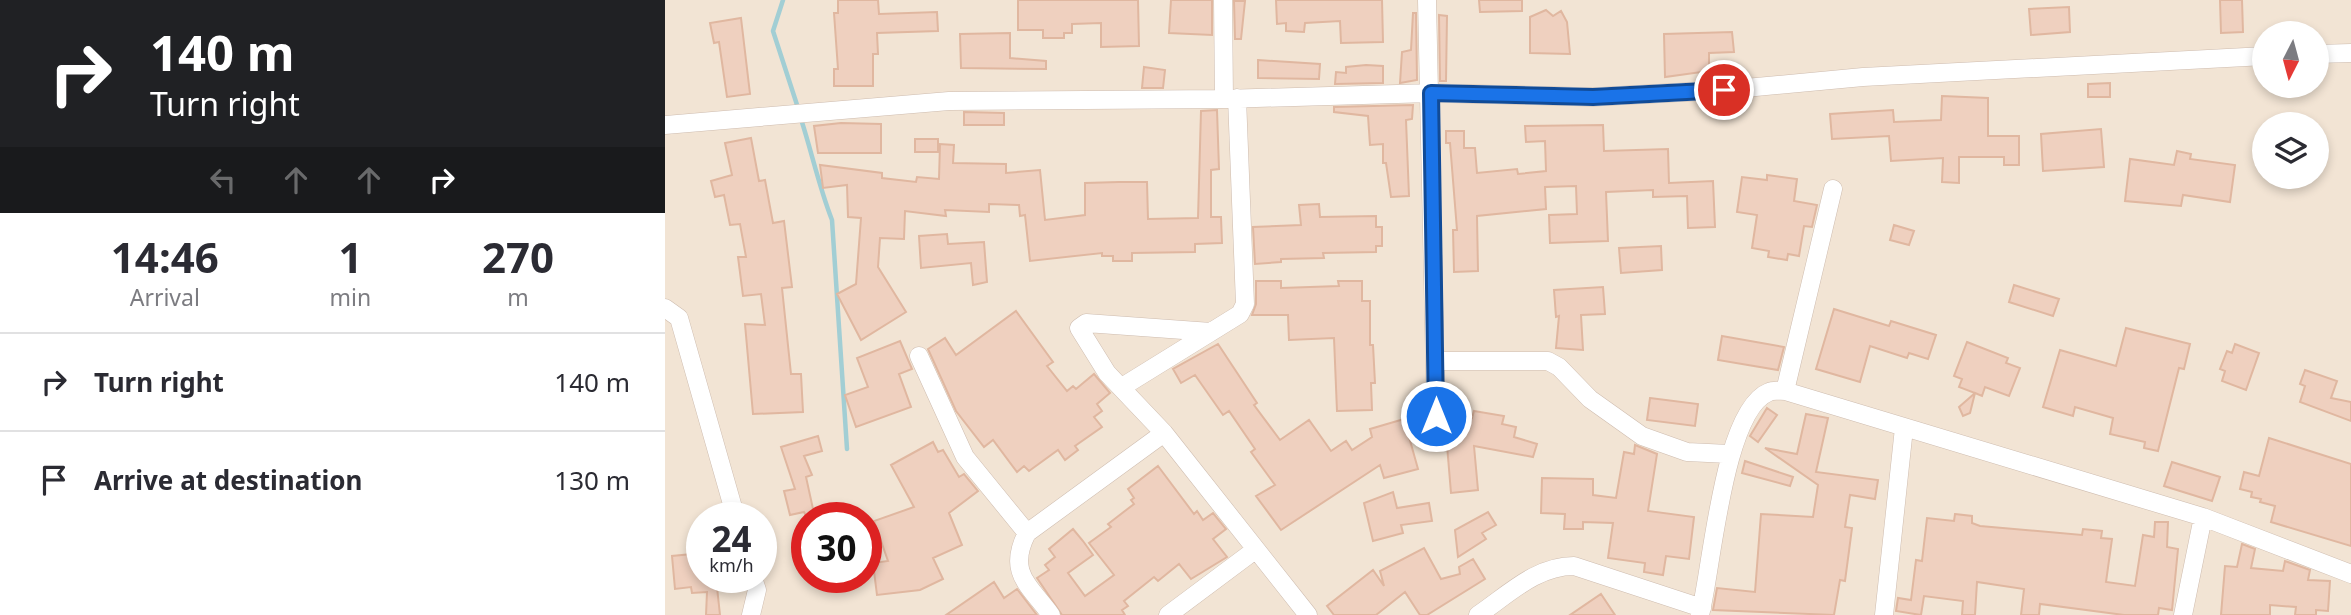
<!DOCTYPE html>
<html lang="en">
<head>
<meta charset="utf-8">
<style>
  :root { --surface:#fff; --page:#f7f7f7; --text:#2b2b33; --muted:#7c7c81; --line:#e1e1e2 }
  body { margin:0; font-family:"Noto Sans",sans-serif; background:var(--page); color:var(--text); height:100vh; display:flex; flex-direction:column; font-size:26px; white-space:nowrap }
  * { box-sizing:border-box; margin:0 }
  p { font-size:23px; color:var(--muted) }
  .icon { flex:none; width:38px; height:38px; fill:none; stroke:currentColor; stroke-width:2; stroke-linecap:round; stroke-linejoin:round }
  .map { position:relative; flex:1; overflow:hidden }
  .sheet { display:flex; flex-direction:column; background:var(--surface); width:665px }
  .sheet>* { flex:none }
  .top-card { background:#202124; color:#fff; overflow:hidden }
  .needle { width:46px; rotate:186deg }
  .fabs { position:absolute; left:1587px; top:21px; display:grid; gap:14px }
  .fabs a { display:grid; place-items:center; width:77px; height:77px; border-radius:50%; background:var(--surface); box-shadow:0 4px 10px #0003; font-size:35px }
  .speed { position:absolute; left:21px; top:502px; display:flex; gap:14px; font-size:35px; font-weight:700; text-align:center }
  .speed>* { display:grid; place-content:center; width:91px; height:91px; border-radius:50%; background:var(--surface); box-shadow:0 4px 10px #0003; line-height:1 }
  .speed small { font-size:18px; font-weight:400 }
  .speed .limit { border:10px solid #d22; background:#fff; color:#111 }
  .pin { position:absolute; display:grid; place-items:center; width:60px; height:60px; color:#fff; margin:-30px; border:4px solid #fff; border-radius:50%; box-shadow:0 2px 7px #0007 }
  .me { position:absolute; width:77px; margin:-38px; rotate:0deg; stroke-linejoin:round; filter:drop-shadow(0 0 5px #0008) }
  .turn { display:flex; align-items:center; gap:24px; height:147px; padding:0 35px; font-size:32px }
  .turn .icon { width:91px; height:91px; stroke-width:2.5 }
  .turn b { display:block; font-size:49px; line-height:60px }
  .lanes { display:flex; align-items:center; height:66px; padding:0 35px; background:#0003; justify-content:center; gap:35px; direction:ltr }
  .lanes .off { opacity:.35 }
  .eta { display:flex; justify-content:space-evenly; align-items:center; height:119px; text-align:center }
  .eta b { font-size:42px; font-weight:700; line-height:49px }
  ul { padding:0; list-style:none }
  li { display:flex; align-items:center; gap:21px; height:98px; padding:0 35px; border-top:2px solid var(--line) }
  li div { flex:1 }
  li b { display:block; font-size:26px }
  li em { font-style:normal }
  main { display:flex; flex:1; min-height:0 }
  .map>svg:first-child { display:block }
</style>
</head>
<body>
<main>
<section class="sheet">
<div class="top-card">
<div class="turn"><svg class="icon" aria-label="right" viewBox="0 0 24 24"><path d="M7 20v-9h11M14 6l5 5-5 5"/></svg><div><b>140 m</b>Turn right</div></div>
<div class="lanes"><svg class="icon off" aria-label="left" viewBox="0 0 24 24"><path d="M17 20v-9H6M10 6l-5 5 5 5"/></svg><svg class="icon off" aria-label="ahead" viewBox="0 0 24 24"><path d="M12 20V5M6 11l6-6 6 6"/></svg><svg class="icon off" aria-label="ahead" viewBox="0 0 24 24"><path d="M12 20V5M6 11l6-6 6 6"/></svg><svg class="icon" aria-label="right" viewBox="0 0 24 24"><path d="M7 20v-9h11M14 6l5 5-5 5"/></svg></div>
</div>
<div class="eta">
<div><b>14:46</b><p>Arrival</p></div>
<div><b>1</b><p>min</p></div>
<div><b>270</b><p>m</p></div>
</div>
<ul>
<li><svg class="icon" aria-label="right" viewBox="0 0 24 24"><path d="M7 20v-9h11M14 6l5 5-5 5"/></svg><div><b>Turn right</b></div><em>140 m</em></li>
<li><svg class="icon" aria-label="arrive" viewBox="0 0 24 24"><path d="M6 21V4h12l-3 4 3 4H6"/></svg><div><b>Arrive at destination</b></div><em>130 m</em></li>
</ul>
</section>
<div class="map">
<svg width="1686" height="615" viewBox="0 0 1686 615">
  <rect width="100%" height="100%" fill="#fbf2e6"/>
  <path fill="#f2e4d4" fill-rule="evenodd" d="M0,0H1686V615H0ZM1600,33H1652V86H1600ZM1600,124H1652V177H1600ZM37,518H96V578H37ZM142,518H201V578H142Z"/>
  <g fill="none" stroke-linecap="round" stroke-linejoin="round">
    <path stroke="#a2ced4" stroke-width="4.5" d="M118,0L108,31L134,111
      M136,119C147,153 154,187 167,220L182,449"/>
  </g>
  <path fill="#efd0bf" stroke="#e0b7a0" stroke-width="2" d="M173,0H213L214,14L272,12L273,31L212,33L213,54H208V86H169V69H173L169,13H173Z
    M353,0H473L474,46L436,47V23L407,24V33H399V38H378V30H353Z
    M506,0H547V35L504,33Z
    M611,0H717L718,42L676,43L675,21L640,23L639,32L621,31V23L612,24Z
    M814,0H857V11L815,12Z
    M1555,0H1577L1578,32L1556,33Z
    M569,1H580L576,39H570Z
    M1404,7L1405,32L1366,35L1364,9Z
    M881,10L888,16L896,11L902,22L905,54L865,53V17Z
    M748,13H751L752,80L735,83L737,52L746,50Z
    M774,15L782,16L781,81H775Z
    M76,18L85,94L62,97L54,42L49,43L45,23Z
    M1067,32L1069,52L1044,53V71L1000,77L999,34Z
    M345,33V58L381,61V69L296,68L295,34Z
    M593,60L655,64L654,79L593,78Z
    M701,65L718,66V83L670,84L671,72L681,73V67Z
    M479,67L500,70L498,88H477Z
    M1445,83V97H1423V84Z
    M1277,96L1323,98V136H1354V165H1339V157H1294V183L1277,182L1278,158L1226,161L1224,136L1167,139L1165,114L1228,110L1229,122L1276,120Z
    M748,105L747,119L741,120L744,196L726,197L721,163H718V144L705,145L703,116L669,112V107Z
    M552,110L554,169L546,170V217H556L557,243L530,244V252L467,253V261H448V256H437V253L365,261L360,215L355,216L354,205L324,204V212L280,210L281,216L240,211L239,239L215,238L213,267L241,312L196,340L172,294L191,284L196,218L183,217L182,185L158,188L155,165L217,173V178L251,182L252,177L274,179L275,144L289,145L288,163L341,164V173L375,170L380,220L420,215V183L454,182H482L483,219L533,218L536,111Z
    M299,112L339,113V125H299Z
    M176,123L216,124V153H153L149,126Z
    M938,125L939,151L1003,149L1004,183L1048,181L1050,227L1023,228L1022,196L988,197V190L941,192L943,241L885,243L884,215L912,214L911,186L880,187L881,209L812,216L813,271L789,272L788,230H792L785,143H781V131H799V148H810L812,173L852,169L853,174L881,171L880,141L861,142L860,126Z
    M1436,129L1439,167L1378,171L1376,134Z
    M86,138L94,181L100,180L108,223L119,221L127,287L117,288L126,374H136L138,412L88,414L80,324L100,325L96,294L78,296L73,257H81L75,224L65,225L59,195L50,197L46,181L67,175L60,143Z
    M250,139H273V152H250Z
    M1512,151L1526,154L1525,159L1570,165L1565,202L1518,195L1516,206L1460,201L1465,159L1509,165Z
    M1102,175L1132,179L1129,201L1152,205L1147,227L1139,226L1134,256L1123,254L1122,260L1103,257L1104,251L1087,248L1092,215L1072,212L1077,177L1102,180Z
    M654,204L655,217L711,216V227H717V246H711V252L658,253L659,258L616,259V262L590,264L588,227L636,225L634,205Z
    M1229,225L1249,231L1244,245L1225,240Z
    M282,234L283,244L319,242L322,282L308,285L306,263L256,268L254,236Z
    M996,246L997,270L956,273L954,248Z
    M591,281H616V288L674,286L673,281H697V301H705V345H708L710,383H706L707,410L672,411L669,338L624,340L623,315H587L591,304Z
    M1349,285L1394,299L1388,316L1344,302Z
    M938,287L940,314L916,315L918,350L891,348L894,316L891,317L889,290Z
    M1169,309L1224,326L1226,321L1271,335L1263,359L1244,353L1242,358L1205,346L1195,382L1151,369Z
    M351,311L388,362L382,366L402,391L408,386L411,389L429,374L445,393L432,404L437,411L429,417L437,427L410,446L413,450L400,460L393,450L364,471L359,466L352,472L328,440L319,447L291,411L263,349L280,338L291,355Z
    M1461,328L1525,344L1519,369L1514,368L1493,451L1479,448L1480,442L1445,434L1448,418L1410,407L1408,416L1378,407L1395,350L1451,366Z
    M1057,336L1119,347L1113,370L1053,360Z
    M235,341L247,369L234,374L246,407L191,427L180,395L203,387L192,358Z
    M1302,342L1343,358L1341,363L1355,368L1344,396L1320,387L1317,396L1310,393L1305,413L1298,416L1294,407L1310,393L1294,387L1297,379L1289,376Z
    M553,344L592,403L589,405L615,440L644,420L666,451L681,441L687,450L707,437L705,429L739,419L753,469L719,478L715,465L616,530L591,496L610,485L586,452L590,449L564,411L558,415L530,375L516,383L508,369Z
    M1570,344L1594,353L1581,390L1557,381L1560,371L1555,369L1562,351L1567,353Z
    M1640,370L1672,381L1666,398L1686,402V421L1635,402L1640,386L1635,384Z
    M985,398L1033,404L1030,426L982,420Z
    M1102,408L1112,415L1093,442L1085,436Z
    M809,411L839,416L837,424L851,427L849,437L872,444L868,457L809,446L813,490L786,493L782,445L787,414L807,418Z
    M1141,414L1163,418L1151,472L1213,480L1210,499L1185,495L1180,527L1187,528L1184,551L1180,581L1175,580L1169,615L1048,610L1052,588L1090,592L1096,514L1148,517L1153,485L1100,448L1132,454Z
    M153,436L157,451L139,456L147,475L141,477L150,518H142L139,512L125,515L119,491L130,489L116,447Z
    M1604,438L1686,464V546L1606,522L1610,506L1595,502L1596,499L1586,497L1587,492L1575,489L1579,472L1594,476Z
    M268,442L273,452L278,450L294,477L299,474L313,491L284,513L297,545L268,558L278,579L255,590L212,595L208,563L223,561L209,521L249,507L226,465Z
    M970,445L992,454L983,511L1029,517L1024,559L1001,556L998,575L979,572L980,563L943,558L948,523L918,522V529H899L900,514L876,513L877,478L928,479V495L951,498L959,452L969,454Z
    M1080,461L1128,477L1125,486L1077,473Z
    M1507,462L1555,477L1547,501L1499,486Z
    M493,466L529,514L532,511L538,520L548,513L561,529L548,539L562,557L526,579L514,564L493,581L489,577L459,601L463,606L457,610L460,615H397L372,578L384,570L380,565L390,557L384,549L408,529L418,541L428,555L403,573L420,596L449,575L424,543L446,527L443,524L469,504L466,500L469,498L463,489Z
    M728,492L732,508L764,503L767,521L736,525L738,533L708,541L699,503Z
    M823,512L831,525L817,533L821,539L793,557L790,530Z
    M1290,514L1307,516V523L1315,526L1417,535L1418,529L1437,531L1436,538L1447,539L1441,582L1470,586L1478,535L1489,537L1490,522H1503L1502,547L1513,549L1507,610L1494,608L1493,615H1459L1375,604L1374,615H1356L1359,589L1312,582L1310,615H1297L1298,601L1259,596L1256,615L1231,611L1233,598L1246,600L1251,560L1257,561L1262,518L1289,521Z
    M1577,544L1590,549L1586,568L1618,571L1620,561L1645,570L1643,580L1665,581L1663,611L1651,610V615H1630L1631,607L1605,605V615H1556L1560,566L1572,567Z
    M759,548L776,579L795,574L794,567L808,559L820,579L762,615H755L740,592L711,615H669L662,606L708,570L719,586L715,571Z
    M37,553V578H51L55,615H41L42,592L27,593L26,587L10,589L7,556Z
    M329,582L339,598L352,589L372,615H281Z
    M936,594L950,615H905Z"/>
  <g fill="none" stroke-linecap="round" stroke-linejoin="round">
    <defs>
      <path id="minor" d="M558,0L559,99
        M762,0L771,416
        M1652,54L1686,53
        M0,125L284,101L559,99L766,93L928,97L1059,90L1198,77L1600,56
        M0,308L14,318L71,518
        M546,332L421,323L414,328L442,373L499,433L643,615
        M254,356L300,457L362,533
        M771,361H883L894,367L925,399L977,436L1022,452L1064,454
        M457,387L575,314L580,304L572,98
        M1120,391L1168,189
        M86,615L92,590L88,578
        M386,615C363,584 342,572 362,533L499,433
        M503,615L590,550
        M813,615C844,594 871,566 909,566L1037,608
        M1035,615C1047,569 1058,410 1104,392C1108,390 1115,391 1120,391L1538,517L1686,574
        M1219,615L1239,428
        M1518,615L1538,517"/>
    </defs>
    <use href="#minor" stroke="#cebcaf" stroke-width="19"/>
    <use href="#minor" stroke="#fff" stroke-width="18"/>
  </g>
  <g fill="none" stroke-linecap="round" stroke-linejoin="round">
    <defs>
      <path id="route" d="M771,416L766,93L928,97L1059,90"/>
    </defs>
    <use href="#route" stroke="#114b97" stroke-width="18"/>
    <use href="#route" stroke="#1a73e8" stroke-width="12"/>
  </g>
</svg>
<div class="fabs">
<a><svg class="needle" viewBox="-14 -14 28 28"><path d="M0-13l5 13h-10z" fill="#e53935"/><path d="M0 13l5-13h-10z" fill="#7c7c81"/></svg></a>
<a><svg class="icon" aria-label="layers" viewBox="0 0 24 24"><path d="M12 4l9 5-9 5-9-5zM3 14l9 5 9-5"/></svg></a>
</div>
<div class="speed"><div>24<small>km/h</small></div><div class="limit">30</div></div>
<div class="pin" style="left:1059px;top:90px;background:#d93025"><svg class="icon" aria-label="arrive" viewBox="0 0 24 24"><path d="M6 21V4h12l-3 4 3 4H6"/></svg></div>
<svg class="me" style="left:771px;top:416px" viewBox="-20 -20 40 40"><circle r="17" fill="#1a73e8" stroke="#fff" stroke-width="3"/><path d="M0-11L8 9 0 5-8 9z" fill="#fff"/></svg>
</div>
</main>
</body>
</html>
